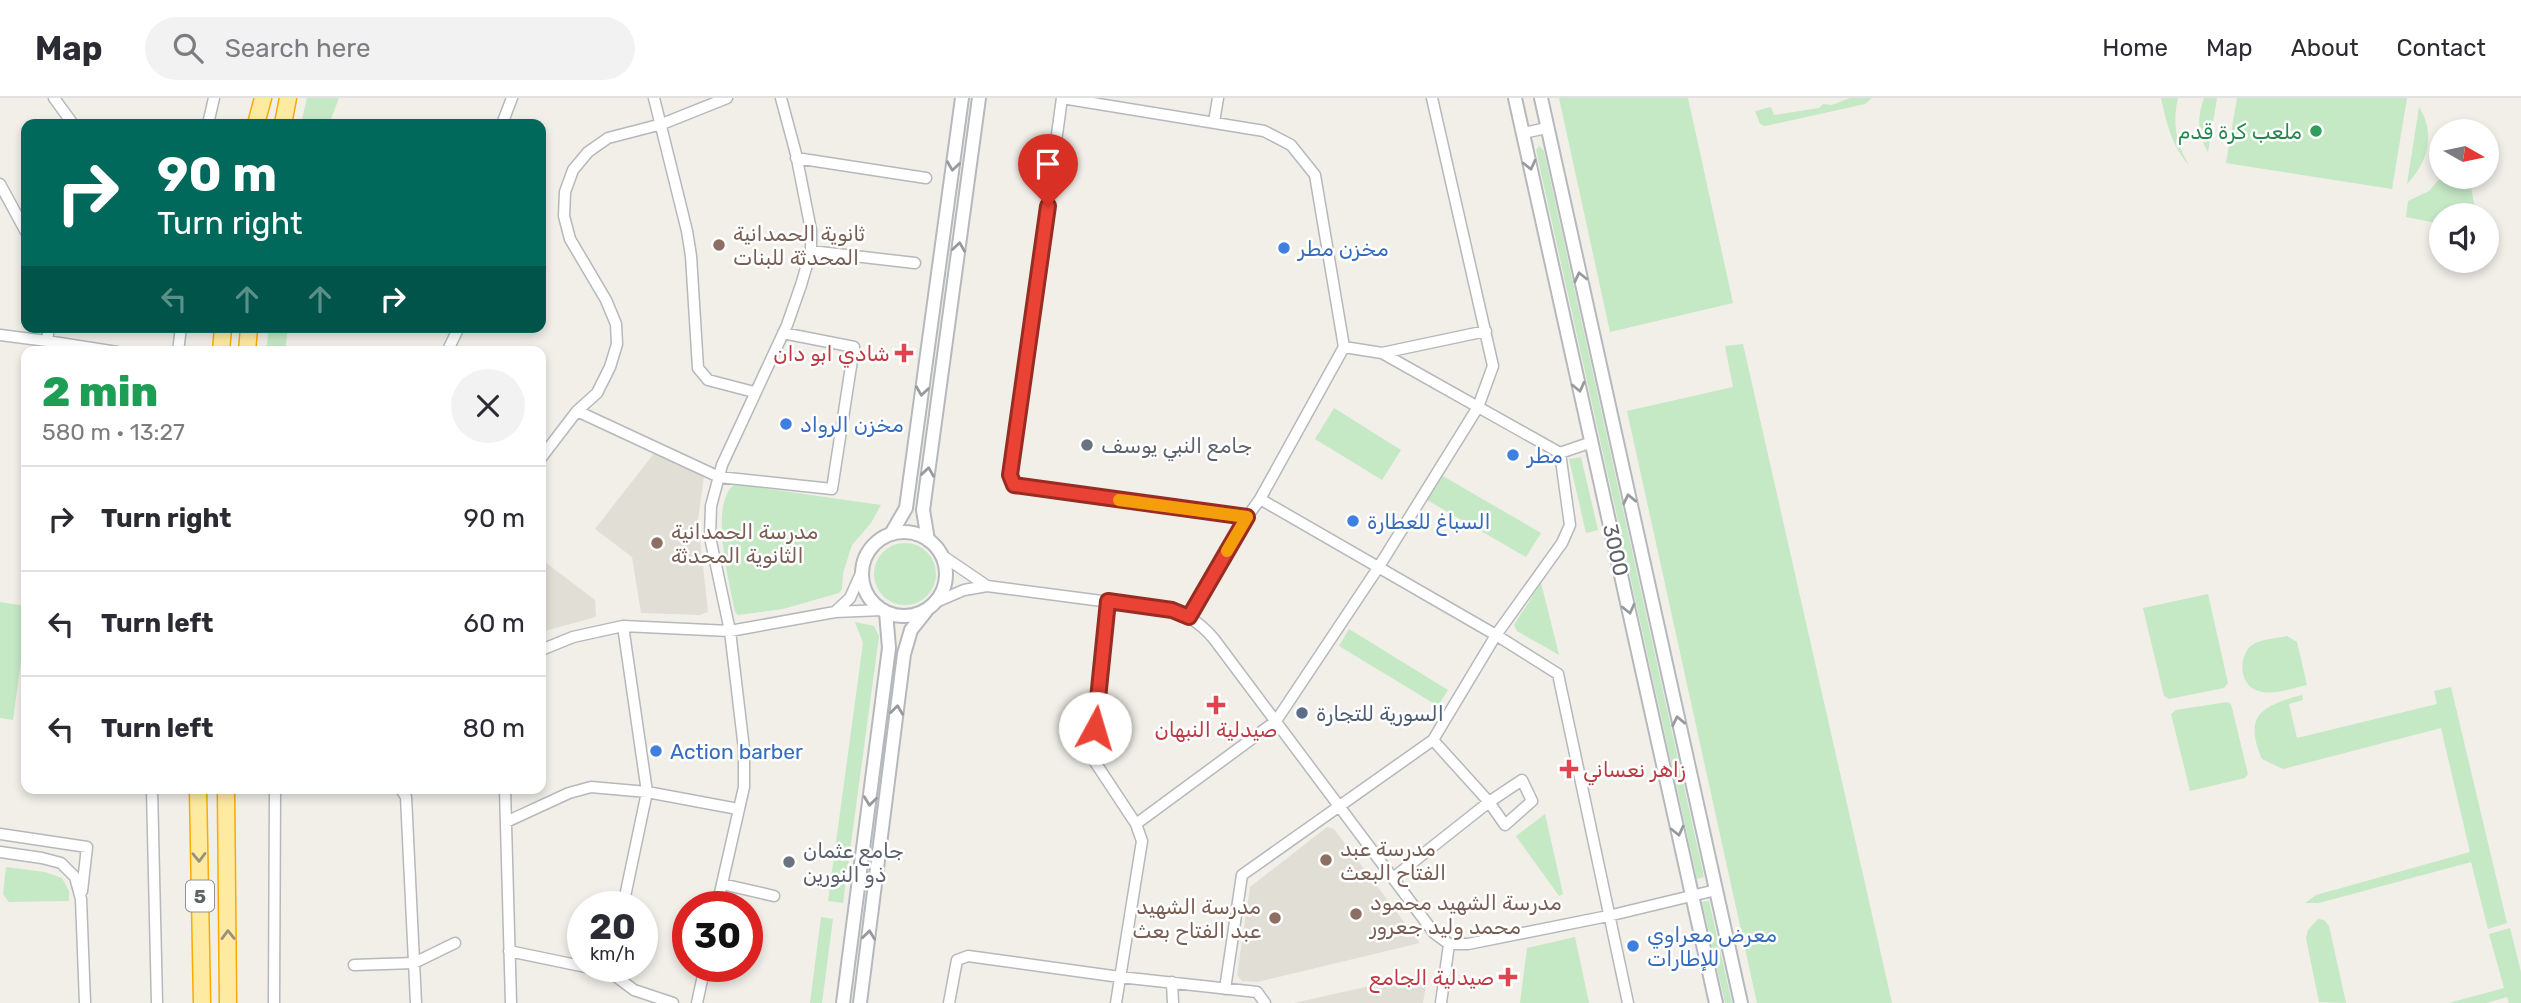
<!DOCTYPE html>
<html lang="en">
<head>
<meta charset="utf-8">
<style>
  :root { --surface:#fff; --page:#f2f2f3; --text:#2b2b33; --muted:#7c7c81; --line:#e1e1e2 }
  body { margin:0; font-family:Rubik,"Noto Sans Arabic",sans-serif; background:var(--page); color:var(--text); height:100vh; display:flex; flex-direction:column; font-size:26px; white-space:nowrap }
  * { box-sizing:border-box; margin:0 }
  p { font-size:23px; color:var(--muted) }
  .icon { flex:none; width:38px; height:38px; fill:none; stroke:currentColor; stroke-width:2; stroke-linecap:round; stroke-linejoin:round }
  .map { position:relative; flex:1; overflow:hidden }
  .sheet { position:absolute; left:21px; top:248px; width:525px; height:448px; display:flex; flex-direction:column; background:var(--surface); border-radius:14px; box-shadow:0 4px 10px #0003 }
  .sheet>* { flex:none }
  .guide { position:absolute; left:21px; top:21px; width:525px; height:214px; border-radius:14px; box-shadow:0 4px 10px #0003; background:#00695c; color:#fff; overflow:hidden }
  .needle { width:46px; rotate:99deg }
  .fabs { position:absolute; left:2429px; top:21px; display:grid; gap:14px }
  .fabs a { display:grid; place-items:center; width:70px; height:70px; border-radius:50%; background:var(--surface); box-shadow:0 4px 10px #0003; font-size:35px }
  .speed { position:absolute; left:567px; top:793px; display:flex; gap:14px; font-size:35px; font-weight:700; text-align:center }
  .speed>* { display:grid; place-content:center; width:91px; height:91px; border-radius:50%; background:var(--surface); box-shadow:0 4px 10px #0003; line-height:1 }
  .speed small { font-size:18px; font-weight:400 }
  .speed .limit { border:10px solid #d22; background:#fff; color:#111 }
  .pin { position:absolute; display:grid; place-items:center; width:60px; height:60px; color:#fff; margin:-72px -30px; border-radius:50% 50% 50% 0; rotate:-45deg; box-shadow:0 0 7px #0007 }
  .pin .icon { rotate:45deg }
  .me { position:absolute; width:77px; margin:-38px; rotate:6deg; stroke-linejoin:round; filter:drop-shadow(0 0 5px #0008) }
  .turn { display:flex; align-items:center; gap:24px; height:147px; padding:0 21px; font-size:32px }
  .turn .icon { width:91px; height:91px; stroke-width:2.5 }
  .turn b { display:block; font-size:49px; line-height:60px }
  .lanes { display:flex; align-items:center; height:66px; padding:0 21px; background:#0003; justify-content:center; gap:35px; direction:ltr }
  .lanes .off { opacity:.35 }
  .round { display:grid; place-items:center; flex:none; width:74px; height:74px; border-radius:37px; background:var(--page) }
  .head { display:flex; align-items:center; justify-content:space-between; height:119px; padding:0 21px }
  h1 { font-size:42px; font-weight:800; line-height:52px; color:#1e9e55 }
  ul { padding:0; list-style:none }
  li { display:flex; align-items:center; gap:21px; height:105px; padding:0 21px; border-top:2px solid var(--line) }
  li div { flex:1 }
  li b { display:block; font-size:26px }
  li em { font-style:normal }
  header { display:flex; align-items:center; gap:42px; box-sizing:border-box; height:98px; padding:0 35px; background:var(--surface); border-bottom:2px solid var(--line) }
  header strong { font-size:33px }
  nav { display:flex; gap:38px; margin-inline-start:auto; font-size:24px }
  .search { width:490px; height:63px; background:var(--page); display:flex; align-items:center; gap:18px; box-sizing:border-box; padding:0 24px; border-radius:38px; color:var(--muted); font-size:26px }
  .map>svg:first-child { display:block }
</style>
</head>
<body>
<header>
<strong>Map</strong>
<div class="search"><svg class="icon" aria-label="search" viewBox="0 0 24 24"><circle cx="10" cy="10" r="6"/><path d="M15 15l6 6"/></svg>Search here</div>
<nav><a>Home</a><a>Map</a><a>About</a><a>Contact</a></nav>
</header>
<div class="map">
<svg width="2521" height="905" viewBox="0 0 2521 905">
  <rect width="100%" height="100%" fill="#f1efe8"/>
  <path fill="#e1ded6" d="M655,354L704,378L698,422L708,514L700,517L641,515L632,459L595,431Z
    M541,461L595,502L596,519L541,534Z
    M1327,729L1334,731L1420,845L1257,884L1242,883L1237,877L1250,789Z
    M1428,875L1423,905H1294Z"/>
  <path fill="#c5e8c5" d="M307,0H339L329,26H301Z
    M1559,0H1688L1733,205L1610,234Z
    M1850,0H1872L1865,6L1765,28L1760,26L1755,13L1771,9L1774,17L1819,10L1823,6L1832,7Z
    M2161,0H2178C2172,25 2176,45 2189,67C2171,47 2167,26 2161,0Z
    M2204,0H2217L2208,54C2197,36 2197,20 2204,0Z
    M2237,0H2407L2392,91L2226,65Z
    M2419,9C2436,36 2428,64 2407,86Z
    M1539,48L1544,53L1704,779L1697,781L1536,52Z
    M2441,79H2469L2475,110L2470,117H2441V126L2406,119L2408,103L2429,93Z
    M269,229H288L285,254H266Z
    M1743,246L1892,905H1757L1627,313L1733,289L1725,248Z
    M1334,310L1401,352L1382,382L1315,341Z
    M1581,359L1598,432L1586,435L1569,361Z
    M1443,378L1541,435L1526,459L1427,402Z
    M735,386L881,407L871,425L852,447L843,475L842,491L839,495L783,511L738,517L735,514C730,486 708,405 735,386Z
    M874 476a31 31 0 1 1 62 0a31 31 0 1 1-62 0Z
    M1541,485L1559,557L1517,533L1514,527Z
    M2208,496L2228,585L2224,590L2169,601L2164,598L2143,510Z
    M0,504L26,508V525L13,622L0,620Z
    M855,524L874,528L879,538L843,805L828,803L863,545Z
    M1349,531L1448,592L1438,608L1339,548Z
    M2287,538L2297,544L2307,587C2292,590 2274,598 2259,593C2238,588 2237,555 2255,545C2264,541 2278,540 2287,538Z
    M2451,589L2507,825L2488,831L2471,764L2319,805H2305L2316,797L2470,754L2441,630L2283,671L2262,661C2243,617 2262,608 2302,597L2303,602L2289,606L2297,640L2437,606L2434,593Z
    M2227,604L2231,606L2248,676L2245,680L2190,693L2171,616L2176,612Z
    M1545,716L1563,796L1559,798L1516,738Z
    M6,769L45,774L62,780L69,793V803L9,804L3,796Z
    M1709,803L1732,905H1725L1702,804Z
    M821,819L833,821L822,905H810Z
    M2318,821L2324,822L2329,828L2346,905L2319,904L2306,840L2308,832Z
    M2510,830L2521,874V905H2509L2507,899L2486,905H2449L2504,890L2489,836Z
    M1575,839L1589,905H1520L1527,850Z"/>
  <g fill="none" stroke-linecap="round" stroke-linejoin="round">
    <defs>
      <path id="minor" d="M54,0L73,26
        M654,0L687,133L691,158L698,270L708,282L754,294
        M1214,24L1218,0
        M208,26L214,0
        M502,26L512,0
        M1523,35L1547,30
        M796,60L926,80
        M0,86L26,134
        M811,153L915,165
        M49,229L47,243L117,254
        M0,237L47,243V239
        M1344,249L1382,255L1560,355L1592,344
        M178,254L181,229
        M447,254L459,229
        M1382,255L1486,233
        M577,313L719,379L832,391L854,249L783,235
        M541,360L577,313L597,295L610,269L617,246L616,226L606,202L570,141L564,118L565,94L573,72L588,54L608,40L662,26L727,0
        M1260,401L1496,537L1558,576L1628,905
        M943,458L987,488
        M1108,503L1093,661L1136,726L1142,743L1116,905
        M936,504L964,492L987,488L1163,511C1184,514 1200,524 1214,541L1434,835L1449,846H1468L1608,818L1716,792
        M836,513L850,500L862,473
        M1189,519L1247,419L1260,401L1344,249L1315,77L1291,47L1264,33L1062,0L1010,377L1014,387L1247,419
        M623,528L647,694L623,808
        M541,552L573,539L623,528L730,533L835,514L882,512
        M152,691L157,905
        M401,691L406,699L416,905
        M505,691L511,905
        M506,724L569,695L591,689L647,694L738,711
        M1136,726L1276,623L1378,470L1478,309L1493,268L1432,0
        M0,736L87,749L82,793
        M0,754L42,760L61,765L75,779L81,801L85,905
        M1393,780L1489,704L1522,682L1532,703L1505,727L1489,704L1433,642
        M722,786L774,798
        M717,808L744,689V651L730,533L710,439L711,408L722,367L787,227L801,187L811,153V132L796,56L781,0
        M509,853L610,874L634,892L673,905
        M354,867L414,865L455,845
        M1172,884L1173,905
        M1225,891L1242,777L1433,642L1496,537L1562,445L1570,427L1560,355
        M274,905L275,691
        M697,905L705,868
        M949,905L957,862L968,858L1120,879L1257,894L1265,905
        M1441,905L1449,846"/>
      <path id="tertiary" d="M1515,0L1716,905
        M1541,0L1741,905
        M862 476a42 42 0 1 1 84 0a42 42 0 1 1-84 0Z
        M891,436L906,410L962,0
        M928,442L923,412L979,0
        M843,905L889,550L886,514
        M860,905L904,556L911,532L926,513"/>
      <path id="trunk" d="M256,26L263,0
        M283,26L288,0
        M221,254L223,229
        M247,254L249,229
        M198,691L202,905
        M226,691L228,905"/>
    </defs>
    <use href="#minor" stroke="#b5b8bc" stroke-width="13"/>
    <use href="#tertiary" stroke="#b5b8bc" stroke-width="16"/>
    <use href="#trunk" stroke="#f9ab00" stroke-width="19"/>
    <use href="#minor" stroke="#fff" stroke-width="10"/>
    <use href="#tertiary" stroke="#fff" stroke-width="12"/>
    <use href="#trunk" stroke="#feeaa1" stroke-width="16"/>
  </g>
  <defs><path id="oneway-chevron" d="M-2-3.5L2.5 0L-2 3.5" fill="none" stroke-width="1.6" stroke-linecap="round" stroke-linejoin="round" transform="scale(1.75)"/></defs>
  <g stroke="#979a9d">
    <use href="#oneway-chevron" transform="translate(1530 67) rotate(77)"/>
    <use href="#oneway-chevron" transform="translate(953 68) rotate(98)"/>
    <use href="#oneway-chevron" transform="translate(959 149) rotate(-82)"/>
    <use href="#oneway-chevron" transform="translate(1580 179) rotate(-103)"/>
    <use href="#oneway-chevron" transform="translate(1579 289) rotate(77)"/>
    <use href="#oneway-chevron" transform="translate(922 293) rotate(98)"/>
    <use href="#oneway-chevron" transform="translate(928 374) rotate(-82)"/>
    <use href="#oneway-chevron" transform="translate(1629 401) rotate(-102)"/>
    <use href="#oneway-chevron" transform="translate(1629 511) rotate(77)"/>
    <use href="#oneway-chevron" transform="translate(897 612) rotate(-83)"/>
    <use href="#oneway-chevron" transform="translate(1678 623) rotate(-102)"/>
    <use href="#oneway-chevron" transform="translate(870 703) rotate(97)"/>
    <use href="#oneway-chevron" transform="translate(1678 733) rotate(77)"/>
    <use href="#oneway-chevron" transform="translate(869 837) rotate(-83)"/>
  </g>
  <g stroke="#97927c">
    <use href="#oneway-chevron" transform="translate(199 759) rotate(89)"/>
    <use href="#oneway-chevron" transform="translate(228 837) rotate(-91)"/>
  </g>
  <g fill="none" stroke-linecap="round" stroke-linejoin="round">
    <defs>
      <path id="route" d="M1048,108L1010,377L1014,387L1247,419L1189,519L1172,512L1108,503L1095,630"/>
    </defs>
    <use href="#route" stroke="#982c22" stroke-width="18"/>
    <use href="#route" stroke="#ea4335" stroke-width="12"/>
    <path stroke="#f59e0b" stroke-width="12" d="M1119,402L1247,419L1227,453"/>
  </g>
  <circle fill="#2e9e5b" stroke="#fff" stroke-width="2.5" cx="2316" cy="33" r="7"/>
  <g fill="#8d6e63" stroke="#fff" stroke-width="2.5">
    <circle cx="719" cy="147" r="7"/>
    <circle cx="657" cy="445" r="7"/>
    <circle cx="1326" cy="762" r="7"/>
    <circle cx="1356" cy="816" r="7"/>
    <circle cx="1275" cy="820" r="7"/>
  </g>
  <g fill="#3f7fe0" stroke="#fff" stroke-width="2.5">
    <circle cx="1284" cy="150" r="7"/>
    <circle cx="786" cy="326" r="7"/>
    <circle cx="1513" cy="357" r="7"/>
    <circle cx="1353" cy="423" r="7"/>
    <circle cx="656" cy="653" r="7"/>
    <circle cx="1633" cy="848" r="7"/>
  </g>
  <g fill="#e0444e" stroke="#fff" stroke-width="2.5">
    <path d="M900.5 244.5h7v7h7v7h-7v7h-7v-7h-7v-7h7z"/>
    <path d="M1212.5 596.5h7v7h7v7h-7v7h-7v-7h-7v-7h7z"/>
    <path d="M1565.5 660.5h7v7h7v7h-7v7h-7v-7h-7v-7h7z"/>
    <path d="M1504.5 868.5h7v7h7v7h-7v7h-7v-7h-7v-7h7z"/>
  </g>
  <g fill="#6b7280" stroke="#fff" stroke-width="2.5">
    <circle cx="1087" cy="347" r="7"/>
    <circle cx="789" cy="764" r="7"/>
  </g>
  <circle fill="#5c6f8a" stroke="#fff" stroke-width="2.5" cx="1302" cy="615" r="7"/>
  <g text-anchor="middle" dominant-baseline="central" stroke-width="5" stroke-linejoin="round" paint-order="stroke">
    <rect fill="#fff" stroke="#8f9295" stroke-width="2" x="186" y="782.5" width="28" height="31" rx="5"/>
    <g font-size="19" font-weight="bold" fill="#5f6368">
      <text x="200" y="798">5</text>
    </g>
    <g font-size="21" fill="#27864d" stroke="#fff" text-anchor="end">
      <text x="2302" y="33">ملعب كرة قدم</text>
    </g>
    <g font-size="21" fill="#785e54" stroke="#fff" text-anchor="start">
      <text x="733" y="135">ثانوية الحمدانية<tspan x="733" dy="24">المحدثة للبنات</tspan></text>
      <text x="671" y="433">مدرسة الحمدانية<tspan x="671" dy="24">الثانوية المحدثة</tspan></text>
      <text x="1340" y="750">مدرسة عبد<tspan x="1340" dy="24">الفتاح البعث</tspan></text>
      <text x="1370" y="804">مدرسة الشهيد محمود<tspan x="1370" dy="24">محمد وليد جعرور</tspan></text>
      <text x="1261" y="808" text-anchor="end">مدرسة الشهيد<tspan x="1261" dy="24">عبد الفتاح بعث</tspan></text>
    </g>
    <g font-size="21" fill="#366cbe" stroke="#fff" text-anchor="start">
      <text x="1298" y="150">مخزن مطر</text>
      <text x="800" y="326">مخزن الرواد</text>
      <text x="1527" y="357">مطر</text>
      <text x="1367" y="423">السباغ للعطارة</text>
      <text x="670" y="653">Action barber</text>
      <text x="1647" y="836">معرض معراوي<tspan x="1647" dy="24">للإطارات</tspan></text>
    </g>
    <g font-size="21" fill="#be3a42" stroke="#fff" text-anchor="end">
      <text x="890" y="255">شادي ابو دان</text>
      <text x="1216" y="631" text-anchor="middle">صيدلية النبهان</text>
      <text x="1583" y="671" text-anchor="start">زاهر نعساني</text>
      <text x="1494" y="879">صيدلية الجامع</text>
    </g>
    <g font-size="21" fill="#5b616d" stroke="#fff" text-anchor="start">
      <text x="1101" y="347">جامع النبي يوسف</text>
      <text x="803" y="752">جامع عثمان<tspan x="803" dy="24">ذو النورين</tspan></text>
    </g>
    <g font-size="21" fill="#5f6368" stroke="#fff">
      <text transform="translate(1616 452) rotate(77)">3000</text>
    </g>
    <g font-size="21" fill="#4e5e75" stroke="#fff" text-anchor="start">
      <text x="1316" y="615">السورية للتجارة</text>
    </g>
  </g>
</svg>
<div class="fabs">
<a><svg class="needle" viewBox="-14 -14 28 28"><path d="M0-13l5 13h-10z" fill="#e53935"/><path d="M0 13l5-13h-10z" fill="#7c7c81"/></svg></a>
<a><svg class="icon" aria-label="sound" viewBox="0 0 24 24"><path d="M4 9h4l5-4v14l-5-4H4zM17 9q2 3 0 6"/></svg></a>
</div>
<div class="speed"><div>20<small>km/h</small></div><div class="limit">30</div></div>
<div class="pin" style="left:1048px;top:108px;background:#d93025"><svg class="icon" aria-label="arrive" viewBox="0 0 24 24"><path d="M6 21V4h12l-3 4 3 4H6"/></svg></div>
<svg class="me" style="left:1095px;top:630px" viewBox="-20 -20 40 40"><circle r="19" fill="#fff"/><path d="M0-13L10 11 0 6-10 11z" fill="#ea4335"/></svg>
<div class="guide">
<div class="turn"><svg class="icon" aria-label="right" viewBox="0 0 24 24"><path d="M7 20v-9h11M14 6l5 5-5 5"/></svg><div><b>90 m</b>Turn right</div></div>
<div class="lanes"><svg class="icon off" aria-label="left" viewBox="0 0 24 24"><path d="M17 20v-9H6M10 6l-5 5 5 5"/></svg><svg class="icon off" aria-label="ahead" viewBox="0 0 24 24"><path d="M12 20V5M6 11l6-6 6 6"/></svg><svg class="icon off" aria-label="ahead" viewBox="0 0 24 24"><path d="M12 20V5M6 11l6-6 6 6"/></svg><svg class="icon" aria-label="right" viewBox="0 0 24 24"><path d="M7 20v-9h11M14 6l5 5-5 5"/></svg></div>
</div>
<section class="sheet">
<div class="head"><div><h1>2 min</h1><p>580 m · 13:27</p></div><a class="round"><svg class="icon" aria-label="close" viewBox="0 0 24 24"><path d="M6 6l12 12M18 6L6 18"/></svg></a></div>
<ul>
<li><svg class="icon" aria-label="right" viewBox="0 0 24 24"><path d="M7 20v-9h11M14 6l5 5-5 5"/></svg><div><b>Turn right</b></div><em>90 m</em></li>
<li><svg class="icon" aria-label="left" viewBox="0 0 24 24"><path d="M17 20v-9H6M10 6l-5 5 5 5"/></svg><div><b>Turn left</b></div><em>60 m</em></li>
<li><svg class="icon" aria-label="left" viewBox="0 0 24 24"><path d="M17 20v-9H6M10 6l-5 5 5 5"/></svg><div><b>Turn left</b></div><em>80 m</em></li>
</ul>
</section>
</div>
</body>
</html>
